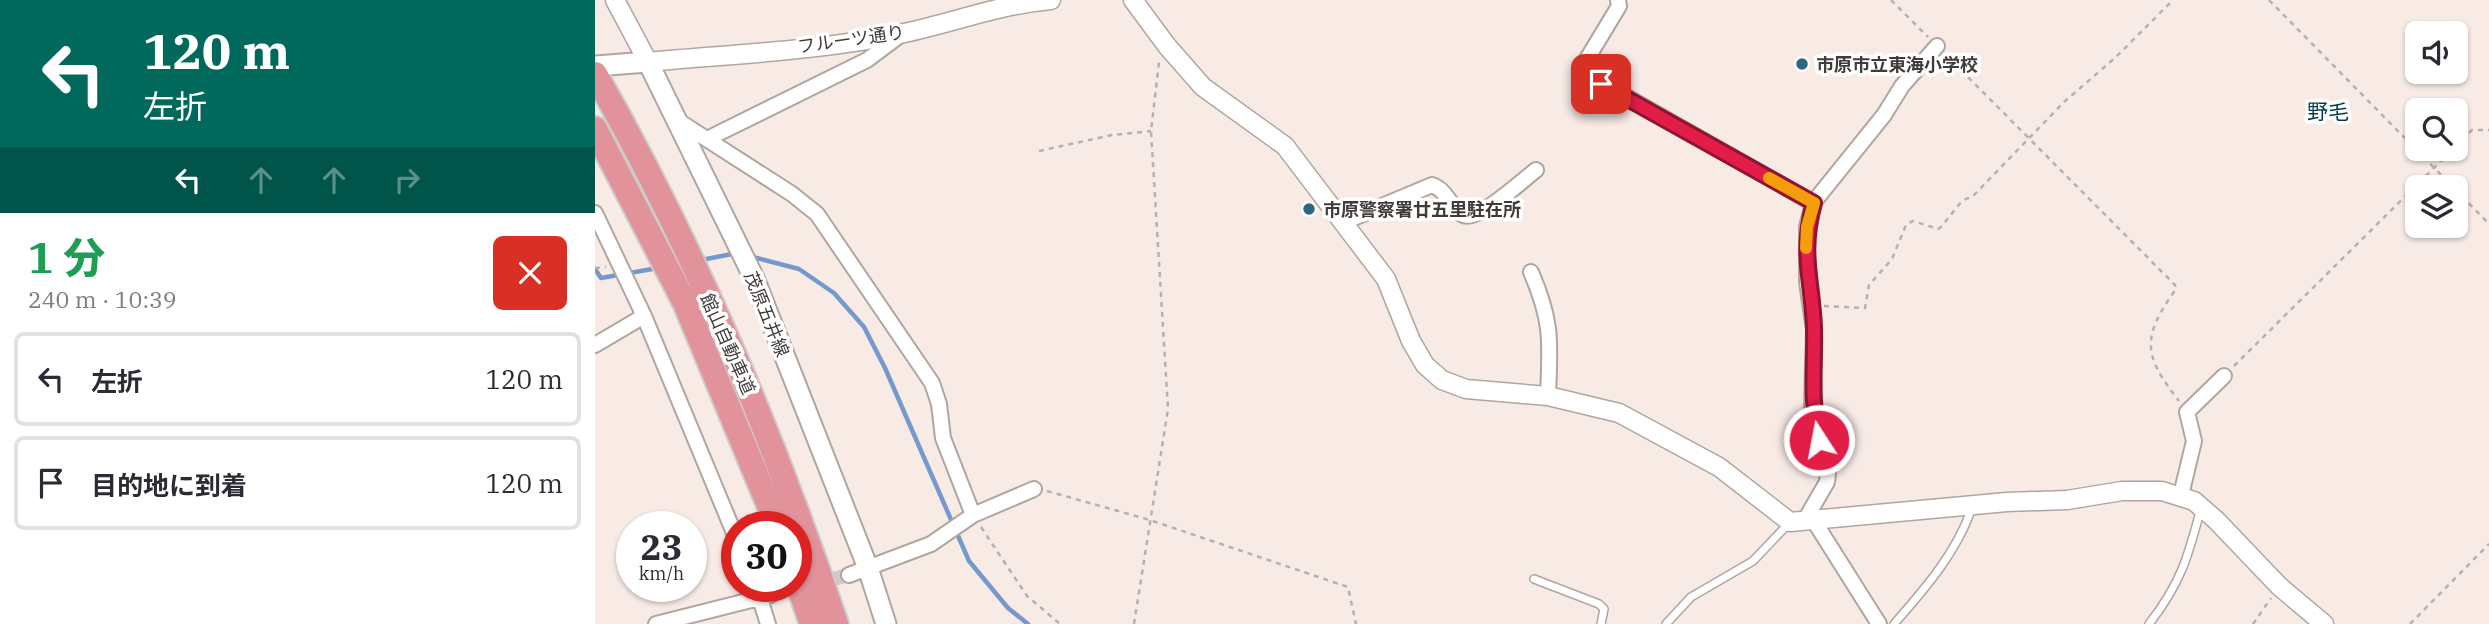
<!DOCTYPE html>
<html lang="ja">
<head>
<meta charset="utf-8">
<style>
  :root { --surface:#fff; --page:#f7f7f7; --text:#2b2b33; --muted:#7c7c81; --line:#e1e1e2 }
  body { margin:0; font-family:"IBM Plex Serif","Noto Sans JP",serif; background:var(--page); color:var(--text); height:100vh; display:flex; flex-direction:column; font-size:26px; white-space:nowrap }
  * { box-sizing:border-box; margin:0 }
  p { font-size:23px; color:var(--muted) }
  .icon { flex:none; width:38px; height:38px; fill:none; stroke:currentColor; stroke-width:2; stroke-linecap:round; stroke-linejoin:round }
  .map { position:relative; flex:1; overflow:hidden }
  .panel { display:flex; flex-direction:column; background:var(--surface); width:595px }
  .panel>* { flex:none }
  .banner { background:#00695c; color:#fff; overflow:hidden }
  .controls { position:absolute; left:1810px; top:21px; display:grid; gap:14px }
  .controls a { display:grid; place-items:center; width:63px; height:63px; border-radius:10px; background:var(--surface); box-shadow:0 2px 5px #0004; font-size:35px }
  .speed { position:absolute; left:21px; top:511px; display:flex; gap:14px; font-size:35px; font-weight:700; text-align:center }
  .speed>* { display:grid; place-content:center; width:91px; height:91px; border-radius:50%; background:var(--surface); box-shadow:0 2px 5px #0004; line-height:1 }
  .speed small { font-size:18px; font-weight:400 }
  .speed .limit { border:10px solid #d22; background:#fff; color:#111 }
  .pin { position:absolute; display:grid; place-items:center; width:60px; height:60px; color:#fff; margin:-30px; border-radius:14px; box-shadow:0 4px 10px #0006 }
  .me { position:absolute; width:77px; margin:-38px; rotate:349deg; stroke-linejoin:round; filter:drop-shadow(0 0 5px #0008) }
  .turn { display:flex; align-items:center; gap:24px; height:147px; padding:0 28px; font-size:32px }
  .turn .icon { width:91px; height:91px; stroke-width:2.5 }
  .turn b { display:block; font-size:49px; line-height:60px }
  .lanes { display:flex; align-items:center; height:66px; padding:0 28px; background:#0003; justify-content:center; gap:35px; direction:ltr }
  .lanes .off { opacity:.35 }
  .round { display:grid; place-items:center; flex:none; width:74px; height:74px; border-radius:10px; background:var(--page) }
  .overview { display:flex; align-items:center; justify-content:space-between; height:119px; padding:0 28px }
  h1 { font-size:42px; font-weight:800; line-height:52px; color:#1e9e55 }
  ul { padding:0; list-style:none }
  li { display:flex; align-items:center; gap:21px; height:94px; margin:0 14px 10px; padding:0 14px; border:4px solid var(--line); border-radius:10px }
  li div { flex:1 }
  li b { display:block; font-size:26px }
  li em { font-style:normal }
  main { display:flex; flex:1; min-height:0 }
  .map>svg:first-child { display:block }
</style>
</head>
<body>
<main>
<section class="panel">
<div class="banner">
<div class="turn"><svg class="icon" aria-label="left" viewBox="0 0 24 24"><path d="M17 20v-9H6M10 6l-5 5 5 5"/></svg><div><b>120 m</b>左折</div></div>
<div class="lanes"><svg class="icon" aria-label="left" viewBox="0 0 24 24"><path d="M17 20v-9H6M10 6l-5 5 5 5"/></svg><svg class="icon off" aria-label="ahead" viewBox="0 0 24 24"><path d="M12 20V5M6 11l6-6 6 6"/></svg><svg class="icon off" aria-label="ahead" viewBox="0 0 24 24"><path d="M12 20V5M6 11l6-6 6 6"/></svg><svg class="icon off" aria-label="right" viewBox="0 0 24 24"><path d="M7 20v-9h11M14 6l5 5-5 5"/></svg></div>
</div>
<div class="overview"><div><h1>1 分</h1><p>240 m · 10:39</p></div><a class="round" style="background:#d93025;color:#fff"><svg class="icon" aria-label="close" viewBox="0 0 24 24"><path d="M6 6l12 12M18 6L6 18"/></svg></a></div>
<ul>
<li><svg class="icon" aria-label="left" viewBox="0 0 24 24"><path d="M17 20v-9H6M10 6l-5 5 5 5"/></svg><div><b>左折</b></div><em>120 m</em></li>
<li><svg class="icon" aria-label="arrive" viewBox="0 0 24 24"><path d="M6 21V4h12l-3 4 3 4H6"/></svg><div><b>目的地に到着</b></div><em>120 m</em></li>
</ul>
</section>
<div class="map">
<svg width="1894" height="624" viewBox="0 0 1894 624">
  <rect width="100%" height="100%" fill="#f8ebe6"/>
  <g fill="none" stroke-linecap="round" stroke-linejoin="round">
    <path stroke="#7798cc" stroke-width="4.5" d="M154,256L204,269L239,293L269,327L290,368L374,561L413,608L433,624
      M106,260L142,253
      M0,269L6,278L63,268"/>
    <path stroke="#d3c8c3" stroke-width="14" stroke-dasharray="14 7" stroke-linecap="butt" d="M176,595L254,575"/>
    <defs>
      <path id="service" d="M939,579L1004,604L1009,609L1006,624
        M1071,624L1096,597L1158,561L1195,522
        M1299,624C1329,590 1363,551 1377,507
        M1554,624C1586,583 1593,557 1606,508"/>
      <path id="minor" d="M1023,0L1024,6L989,64L995,76L1218,203
        M82,120L197,194L222,214L337,383L344,404L348,438L378,515
        M112,139L272,60L304,36
        M0,213L49,316L142,540
        M749,222L837,185C852,190 855,207 868,215C882,223 929,179 941,170
        M936,272C958,323 955,342 953,396
        M0,345L49,316
        M1586,495L1599,441L1592,412L1629,376
        M254,575L336,544L378,515L439,489
        M161,586L173,624
        M61,624L176,595
        M1284,624L1214,513L1232,482L1233,473L1217,407L1219,330L1212,282V227L1218,203L1289,115L1307,86L1342,46"/>
      <path id="tertiary" d="M20,0L53,62C138,54 226,51 309,33C361,22 402,5 456,0
        M538,0L572,46L608,87L690,146L791,279L816,341L830,365L847,380L871,389L953,396L1024,413L1124,467L1195,522L1412,502L1472,500L1527,491H1567L1599,501L1621,520L1684,586L1729,624"/>
      <path id="secondary" d="M0,66L53,62L159,278L273,568L291,624"/>
      <path id="motorway" d="M0,74C99,248 178,435 241,624
        M0,129L90,303L183,527
        M201,578L217,624"/>
    </defs>
    <use href="#service" stroke="#b1a5a0" stroke-width="10"/>
    <use href="#minor" stroke="#b1a5a0" stroke-width="18"/>
    <use href="#tertiary" stroke="#b1a5a0" stroke-width="21"/>
    <use href="#secondary" stroke="#b1a5a0" stroke-width="23"/>
    <use href="#motorway" stroke="#cdcccc" stroke-width="28"/>
    <path stroke="#baafab" stroke-width="2.5" stroke-dasharray="5 5" stroke-linecap="butt" d="M1296,0L1333,37
      M1674,0L1858,187
      M1352,56L1580,285L1581,289C1546,338 1548,355 1584,401
      M1860,147L1877,130H1894
      M444,151L517,135L556,131
      M1860,189L1894,224
      M0,268L11,267
      M1229,306L1270,308L1274,285L1297,259L1311,225L1318,221L1343,229L1346,227L1367,201L1379,195L1469,102L1521,57L1578,0
      M1639,366L1858,149
      M452,491L555,520L753,587L761,624
      M386,527L432,596L465,624
      M539,624L573,409L556,131L564,62
      M1658,624L1676,598
      M1815,624L1894,544"/>
    <use href="#service" stroke="#fff" stroke-width="7"/>
    <use href="#minor" stroke="#fff" stroke-width="14"/>
    <use href="#tertiary" stroke="#fff" stroke-width="18"/>
    <use href="#secondary" stroke="#fff" stroke-width="19"/>
    <use href="#motorway" stroke="#e2929a" stroke-width="24"/>
  </g>
  <g fill="none" stroke-linecap="round" stroke-linejoin="round">
    <defs>
      <path id="route" d="M1006,84L1219,203C1205,254 1217,279 1219,327C1220,369 1215,396 1224,440"/>
    </defs>
    <use href="#route" stroke="#92132f" stroke-width="18"/>
    <use href="#route" stroke="#e11d48" stroke-width="12"/>
    <path stroke="#f59e0b" stroke-width="12" d="M1174,178L1219,203L1212,227L1211,248"/>
  </g>
  <g fill="#2b687f" stroke="#fff" stroke-width="2.5">
    <circle cx="1207" cy="64" r="7"/>
    <circle cx="714" cy="209" r="7"/>
  </g>
  <g text-anchor="middle" dominant-baseline="central" stroke-width="7" stroke-linejoin="round" paint-order="stroke">
    <g font-size="18" fill="#403b39" stroke="#fff">
      <text transform="translate(256 39) rotate(-8)">フルーツ通り</text>
      <text transform="translate(172 314) rotate(68)">茂原五井線</text>
      <text transform="translate(133 344) rotate(66)">館山自動車道</text>
    </g>
    <g font-size="18" font-weight="bold" fill="#403b39" stroke="#fff" text-anchor="start">
      <text x="1221" y="64">市原市立東海小学校</text>
      <text x="728" y="209">市原警察署廿五里駐在所</text>
    </g>
    <g font-size="21" fill="#043a4c" stroke="#fff">
      <text x="1733" y="111">野毛</text>
    </g>
  </g>
</svg>
<div class="controls">
<a><svg class="icon" aria-label="sound" viewBox="0 0 24 24"><path d="M4 9h4l5-4v14l-5-4H4zM17 9q2 3 0 6"/></svg></a>
<a><svg class="icon" aria-label="search" viewBox="0 0 24 24"><circle cx="10" cy="10" r="6"/><path d="M15 15l6 6"/></svg></a>
<a><svg class="icon" aria-label="layers" viewBox="0 0 24 24"><path d="M12 4l9 5-9 5-9-5zM3 14l9 5 9-5"/></svg></a>
</div>
<div class="speed"><div>23<small>km/h</small></div><div class="limit">30</div></div>
<div class="pin" style="left:1006px;top:84px;background:#d93025"><svg class="icon" aria-label="arrive" viewBox="0 0 24 24"><path d="M6 21V4h12l-3 4 3 4H6"/></svg></div>
<svg class="me" style="left:1224px;top:440px" viewBox="-20 -20 40 40"><circle r="17" fill="#e11d48" stroke="#fff" stroke-width="3"/><path d="M0-11L8 9 0 5-8 9z" fill="#fff"/></svg>
</div>
</main>
</body>
</html>
